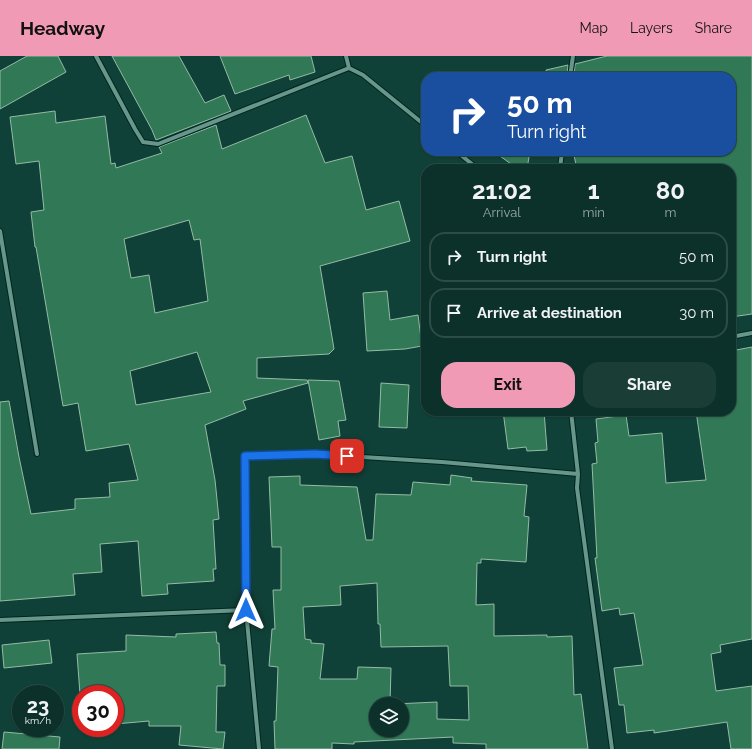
<!DOCTYPE html>
<html lang="en">
<head>
<meta charset="utf-8">
<style>
  :root { --surface:#0c312a; --page:#1a3d36; --text:#f1f3f6; --muted:#9aa9a8; --line:#2c4c47; --accent:#f09ab5 }
  body { margin:0; font-family:Raleway,sans-serif; background:var(--page); color:var(--text); height:100vh; display:flex; flex-direction:column; font-size:15px; white-space:nowrap }
  * { box-sizing:border-box; margin:0 }
  p { font-size:13px; color:var(--muted) }
  .icon { flex:none; width:22px; height:22px; fill:none; stroke:currentColor; stroke-width:2; stroke-linecap:round; stroke-linejoin:round }
  .map { position:relative; flex:1; overflow:hidden }
  .drawer { position:absolute; left:421px; top:108px; width:315px; height:252px; display:flex; flex-direction:column; background:var(--surface); border-radius:16px; box-shadow:0 1px 3px #0004,0 0 0 1px var(--line) }
  .drawer>* { flex:none }
  .banner { position:absolute; left:421px; top:16px; width:315px; height:84px; border-radius:16px; box-shadow:0 1px 3px #0004,0 0 0 1px var(--line); background:#1a4fa0; color:#fff; overflow:hidden }
  .tools { position:absolute; left:369px; top:641px; display:grid; gap:8px }
  .tools a { display:grid; place-items:center; width:40px; height:40px; border-radius:50%; background:var(--surface); box-shadow:0 1px 3px #0004,0 0 0 1px var(--line); font-size:20px }
  .speed { position:absolute; left:12px; top:629px; display:flex; gap:8px; font-size:20px; font-weight:700; text-align:center }
  .speed>* { display:grid; place-content:center; width:52px; height:52px; border-radius:50%; background:var(--surface); box-shadow:0 1px 3px #0004,0 0 0 1px var(--line); line-height:1 }
  .speed small { font-size:10px; font-weight:400 }
  .speed .limit { border:6px solid #d22; background:#fff; color:#111 }
  .pin { position:absolute; display:grid; place-items:center; width:34px; height:34px; color:#fff; margin:-17px; border-radius:8px; box-shadow:0 2px 6px #0006 }
  .me { position:absolute; width:44px; margin:-22px; rotate:0deg; stroke-linejoin:round; filter:drop-shadow(0 0 3px #0008) }
  .turn { display:flex; align-items:center; gap:14px; height:84px; padding:0 20px; font-size:18px }
  .turn .icon { width:52px; height:52px; stroke-width:2.5 }
  .turn b { display:block; font-size:28px; line-height:34px }
  .eta { display:flex; justify-content:space-evenly; align-items:center; height:68px; text-align:center }
  .eta b { font-size:24px; font-weight:700; line-height:28px }
  .cta { display:flex; gap:8px; margin-top:auto; padding:8px 20px }
  .cta a { flex:1; height:46px; border-radius:16px; background:var(--accent); color:#111; font-size:16px; font-weight:700; line-height:46px; text-align:center }
  .cta a+a { background:var(--page); color:var(--text) }
  ul { padding:0; list-style:none }
  li { display:flex; align-items:center; gap:12px; height:50px; margin:0 8px 6px; padding:0 12px; border:2px solid var(--line); border-radius:16px }
  li div { flex:1 }
  li b { display:block; font-size:15px }
  li em { font-style:normal }
  header { display:flex; align-items:center; gap:24px; box-sizing:border-box; height:56px; padding:0 20px; background:var(--accent); color:#111 }
  header strong { font-size:19px }
  nav { display:flex; gap:22px; margin-inline-start:auto; font-size:14px }
  .map>svg:first-child { display:block }
</style>
</head>
<body>
<header>
<strong>Headway</strong>
<nav><a>Map</a><a>Layers</a><a>Share</a></nav>
</header>
<div class="map">
<svg width="752" height="693" viewBox="0 0 752 693">
  <rect width="100%" height="100%" fill="#104138"/>
  <path fill="#317956" stroke="#94bba5" fill-rule="evenodd" d="M27,0H58L66,16L0,53V15Z
    M112,0H179L205,47L224,39L231,55L156,84L152,74Z
    M220,0H311L315,16L290,24L289,19L235,38Z
    M607,0H752V258L731,261V113H577L573,95H731V21H574L575,8Z
    M568,9L567,21H547L546,14Z
    M55,55L56,67L105,60L111,108L115,107L116,112L162,97L159,91L216,69L222,93L306,59L325,107L352,100L366,154L399,145L410,185L320,210L334,293L329,298L257,302V322L307,324L308,327L243,345L246,353L205,369L215,424L219,463L213,464L216,513H213L214,525L167,528L168,538L142,540L138,485L100,488L102,516L73,518L75,539L0,545V346L9,345L19,401L31,458L75,453V443L110,441L109,427L138,424L129,388L86,395L78,347L63,350L36,191H35L31,156L44,154L39,105L16,108L10,61ZM189,164L194,184L200,183L208,245L155,257L149,219L131,222L124,183ZM197,296L211,336L136,349L130,315Z
    M493,95H530L527,113H518Z
    M387,235L390,264L418,259L422,290L405,293L367,295L363,237Z
    M752,291V583L720,589L721,596L711,598L716,635L752,630V693H731L727,666L654,677V674L627,677L624,649H619L614,612L643,609L634,557L620,559L619,552L602,555L595,502H597L592,408L597,407L595,387L598,386L596,363L626,359L629,380L662,377L666,427L706,424L696,355H731V295Z
    M308,324L339,325L346,364L338,365L340,380L319,384Z
    M381,327L409,329L407,372L379,371Z
    M503,355H544L547,394L527,395L526,391L508,393Z
    M451,419L472,422L471,425L527,429L524,460L529,461L526,506L481,503V507H477L476,549L494,548V580L547,579V581L572,580L574,639L581,638L588,693H486V688L453,687V681L354,686V688L332,687V693H275L274,665H276L278,611L269,610L272,573H275L273,534H281V491H272L269,421L300,420V429L357,431L366,484H373L376,438L411,439L413,426L450,429ZM377,527L378,568H380L381,591L448,590L450,630H468L469,664L437,663V646L394,648H402V674H376V648H390L391,612L358,611L357,623H320L324,588L311,587V584L305,583L303,551L341,549L340,530Z
    M216,576L217,587H219L220,609H225V630H217L216,676H225L223,693L179,689L181,670H149V665L115,668V638H80L77,598L126,595V579L176,581V578Z
    M49,584L52,607L4,612L2,589Z
    M4,676L60,681L59,693H2Z"/>
  <g fill="none" stroke-linecap="round" stroke-linejoin="round">
    <defs>
      <path id="minor" d="M96,0L135,73L143,86L158,88L349,12
        M346,0L349,12L363,19L426,70
        M570,21L573,0
        M456,95L478,113
        M560,113L562,95
        M0,175L37,398
        M731,281L752,277
        M571,355L578,418L577,432L612,693
        M0,564L246,554
        M259,693L246,554L245,400L315,398L442,406L578,418"/>
    </defs>
    <use href="#minor" stroke="#01251f" stroke-width="6"/>
    <use href="#minor" stroke="#67968b" stroke-width="4"/>
  </g>
  <g fill="none" stroke-linecap="round" stroke-linejoin="round">
    <defs>
      <path id="route" d="M246,554L245,400L315,398L347,400"/>
    </defs>
    <use href="#route" stroke="#114b97" stroke-width="10"/>
    <use href="#route" stroke="#1a73e8" stroke-width="7"/>
  </g>
</svg>
<div class="tools">
<a><svg class="icon" aria-label="layers" viewBox="0 0 24 24"><path d="M12 4l9 5-9 5-9-5zM3 14l9 5 9-5"/></svg></a>
</div>
<div class="speed"><div>23<small>km/h</small></div><div class="limit">30</div></div>
<div class="pin" style="left:347px;top:400px;background:#d93025"><svg class="icon" aria-label="arrive" viewBox="0 0 24 24"><path d="M6 21V4h12l-3 4 3 4H6"/></svg></div>
<svg class="me" style="left:246px;top:554px" viewBox="-20 -20 40 40"><path d="M0-17L14 15 0 8-14 15z" fill="#1a73e8" stroke="#fff" stroke-width="4"/></svg>
<div class="banner">
<div class="turn"><svg class="icon" aria-label="right" viewBox="0 0 24 24"><path d="M7 20v-9h11M14 6l5 5-5 5"/></svg><div><b>50 m</b>Turn right</div></div>
</div>
<section class="drawer">
<div class="eta">
<div><b>21:02</b><p>Arrival</p></div>
<div><b>1</b><p>min</p></div>
<div><b>80</b><p>m</p></div>
</div>
<ul>
<li><svg class="icon" aria-label="right" viewBox="0 0 24 24"><path d="M7 20v-9h11M14 6l5 5-5 5"/></svg><div><b>Turn right</b></div><em>50 m</em></li>
<li><svg class="icon" aria-label="arrive" viewBox="0 0 24 24"><path d="M6 21V4h12l-3 4 3 4H6"/></svg><div><b>Arrive at destination</b></div><em>30 m</em></li>
</ul>
<div class="cta"><a>Exit</a><a>Share</a></div>
</section>
</div>
</body>
</html>
